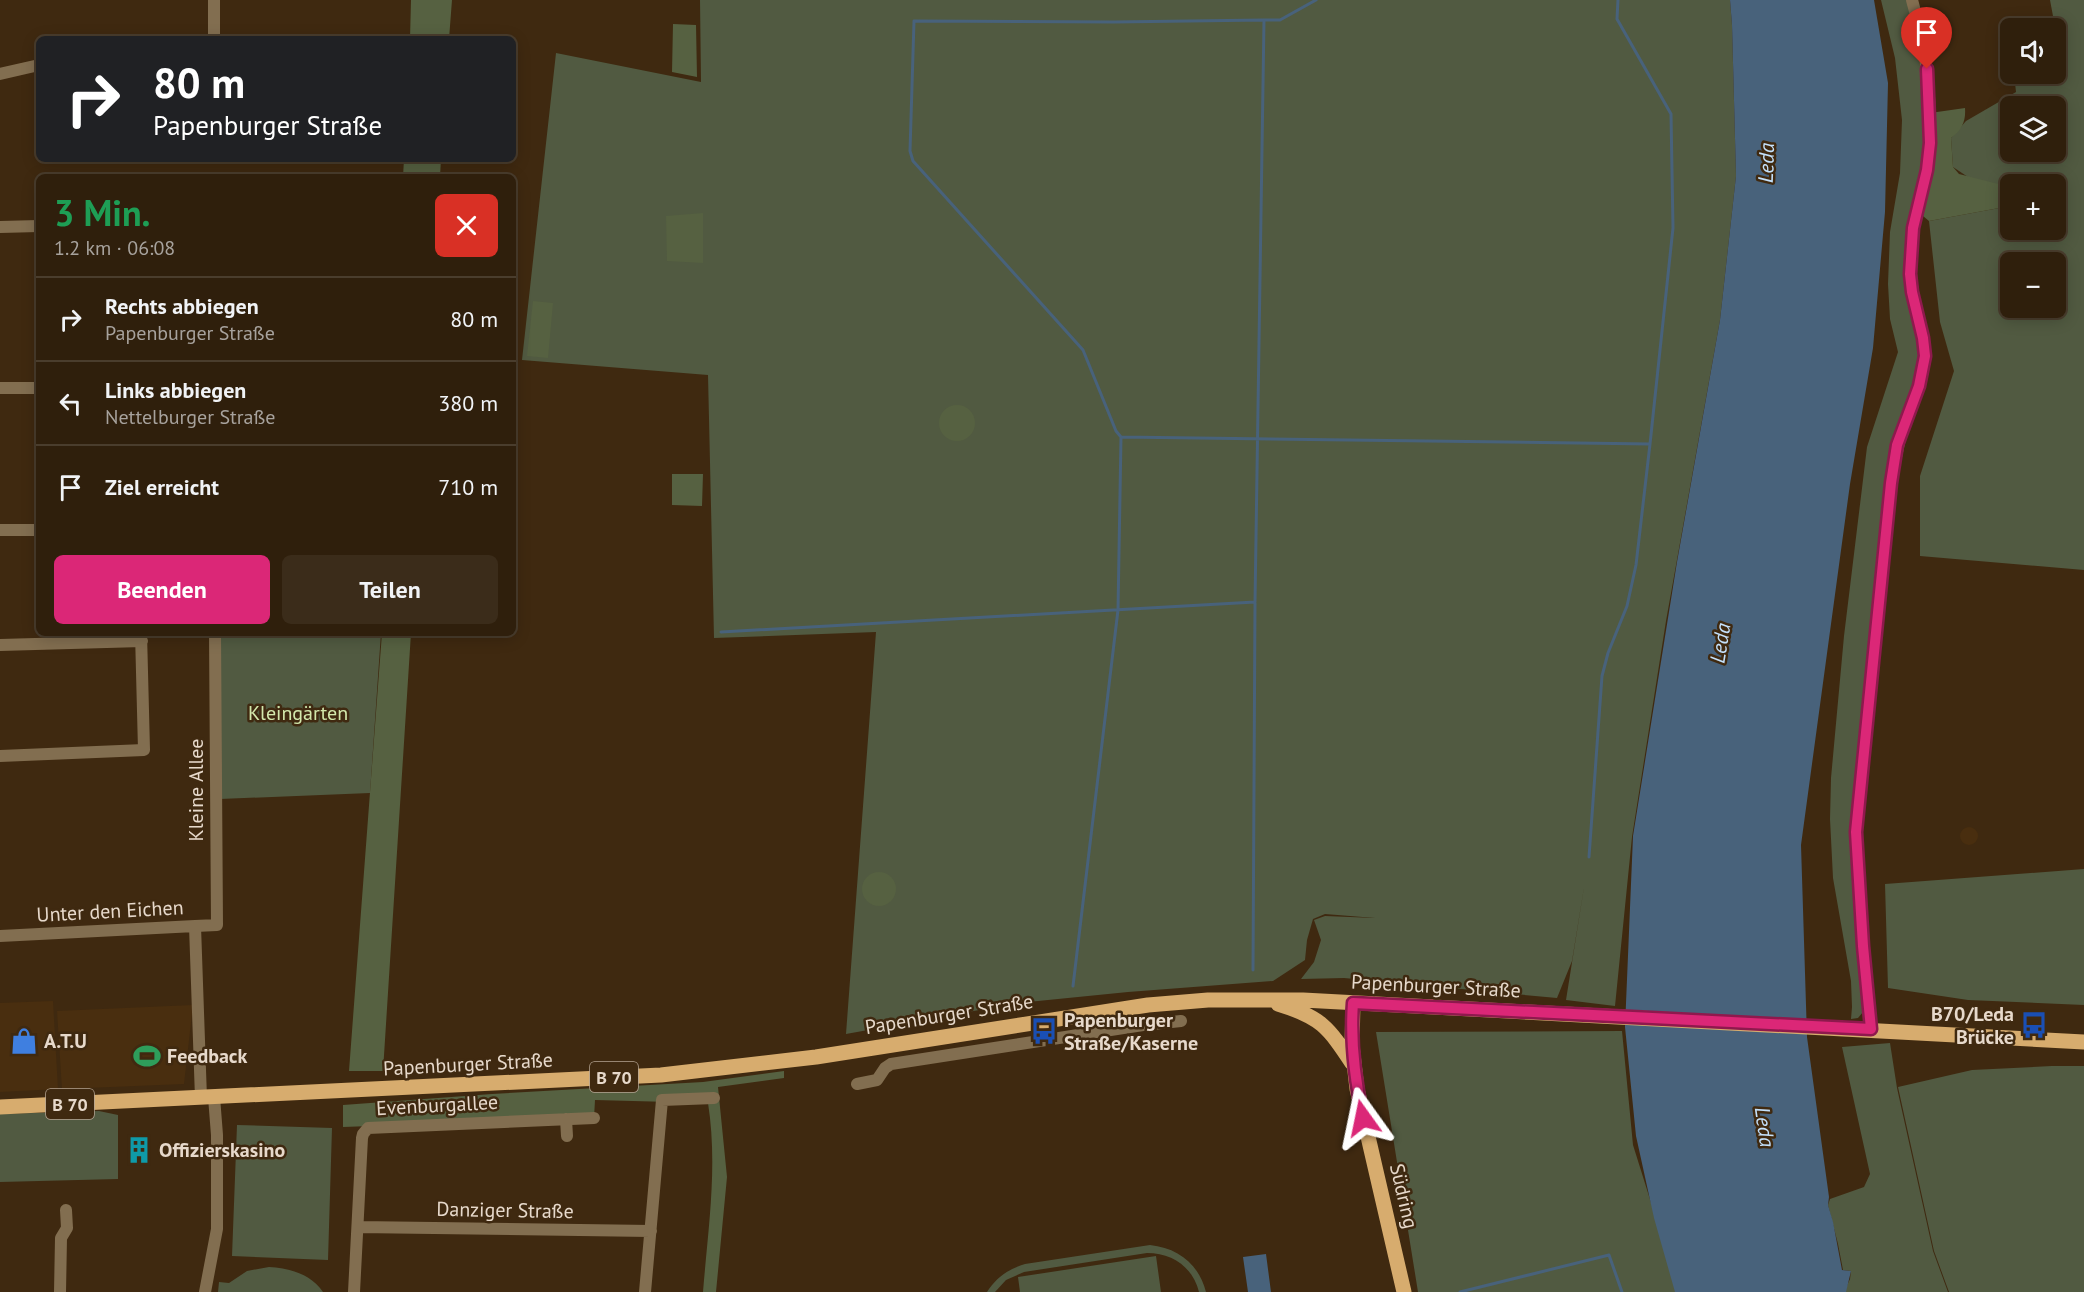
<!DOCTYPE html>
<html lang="de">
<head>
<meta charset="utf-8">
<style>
  :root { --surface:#2f1f0c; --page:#3b2c1a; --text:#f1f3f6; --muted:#a7a29d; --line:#4a3d2d; --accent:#db2777 }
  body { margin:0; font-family:"PT Sans",sans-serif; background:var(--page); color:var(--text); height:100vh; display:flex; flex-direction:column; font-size:22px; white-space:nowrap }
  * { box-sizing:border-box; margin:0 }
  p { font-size:20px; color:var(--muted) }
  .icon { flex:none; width:33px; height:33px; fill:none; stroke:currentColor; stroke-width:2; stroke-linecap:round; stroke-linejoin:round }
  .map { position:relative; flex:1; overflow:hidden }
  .drawer { position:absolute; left:36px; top:174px; width:480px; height:462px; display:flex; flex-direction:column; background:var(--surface); border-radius:9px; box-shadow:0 3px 15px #0003,0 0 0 2px var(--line) }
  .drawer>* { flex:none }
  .hud { position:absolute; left:36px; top:36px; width:480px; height:126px; border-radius:9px; box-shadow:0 3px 15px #0003,0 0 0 2px var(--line); background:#202124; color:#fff; overflow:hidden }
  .controls { position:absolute; left:2000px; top:18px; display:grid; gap:12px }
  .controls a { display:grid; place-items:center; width:66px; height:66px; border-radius:9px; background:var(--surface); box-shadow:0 3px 15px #0003,0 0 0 2px var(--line); font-size:30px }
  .pin { position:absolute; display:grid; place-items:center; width:51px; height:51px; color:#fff; margin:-62px -26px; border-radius:50% 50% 50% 0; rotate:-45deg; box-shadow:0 0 6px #0007 }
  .pin .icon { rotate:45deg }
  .me { position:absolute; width:66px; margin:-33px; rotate:348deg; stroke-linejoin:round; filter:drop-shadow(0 0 4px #0008) }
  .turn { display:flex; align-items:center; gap:21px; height:126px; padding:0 18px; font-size:27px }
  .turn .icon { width:78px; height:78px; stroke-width:2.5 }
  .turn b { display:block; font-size:42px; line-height:51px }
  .round { display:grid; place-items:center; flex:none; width:63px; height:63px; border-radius:9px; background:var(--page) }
  .summary { display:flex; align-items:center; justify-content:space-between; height:102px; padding:0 18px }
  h1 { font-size:36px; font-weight:700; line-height:45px; color:#1e9e55 }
  .cta { display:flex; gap:12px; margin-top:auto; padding:12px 18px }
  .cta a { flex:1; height:69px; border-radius:9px; background:var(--accent); color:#fff; font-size:24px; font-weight:700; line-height:69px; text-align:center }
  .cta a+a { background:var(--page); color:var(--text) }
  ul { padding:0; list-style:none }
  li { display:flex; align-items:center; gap:18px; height:84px; padding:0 18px; border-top:2px solid var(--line) }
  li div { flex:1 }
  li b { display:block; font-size:22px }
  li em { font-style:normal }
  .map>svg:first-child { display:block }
</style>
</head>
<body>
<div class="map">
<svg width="2084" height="1292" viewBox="0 0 2084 1292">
  <rect width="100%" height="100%" fill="#3f2910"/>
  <path fill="#492e0f" d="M1960 836a9 9 0 1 1 18 0a9 9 0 1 1-18 0Z
    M53,1001L58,1089L0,1092V1003Z
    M193,1005L184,1084L62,1089L57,1011Z"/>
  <path fill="#515a41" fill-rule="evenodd" d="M700,0H1730L1732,25L1736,176L1720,320L1666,621L1632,837L1615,1006L1566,1000L1585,881L1572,961L1557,998L1344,978L1301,979L1314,962L1321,940L1314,920L1325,916L1375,918L1325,914L1313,919L1307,940L1305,960L1273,981L1128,992L1018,1003L846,1034L876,632L714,638L708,375L522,360L556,53L701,82Z
    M1881,0H1908L1924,88V161L1910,215L1921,357L1919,377L1905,409L1871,628L1854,784L1852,820L1854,873L1863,1012L1858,1018L1851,1019L1852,1007L1851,981L1833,878L1830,819L1831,778L1844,636L1867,447L1898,352L1890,319L1888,284L1890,232L1900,173L1902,120L1895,58Z
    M2050,0H2084V570L1920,556V476L1954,371L1940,322L1929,221L2010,206V230H2055V184H2010V191L1968,177L1953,167L1951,138L1966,121L2016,92L2014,74H2055V44L2058,43ZM2010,106H2055V152H2010ZM2010,262H2055V308H2010Z
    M219,633H381L370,793L220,799Z
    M2084,869V1005L1968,1000L1888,988L1885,884Z
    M1622,1031L1633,1145L1679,1292H1418L1376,1032Z
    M1890,1043L1897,1088L1933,1251L1948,1292H1846L1845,1290L1850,1279L1851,1271L1843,1270L1838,1244L1828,1205L1830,1199L1864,1187L1870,1174L1842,1047Z
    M2052,1066H2084V1292H1949L1934,1251L1898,1087L1972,1070Z
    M99,1111L118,1115V1179L0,1182V1114Z
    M237,1125L332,1128L328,1260L232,1256Z
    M1150,1245C1178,1248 1199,1264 1206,1292H1199C1193,1267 1172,1253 1147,1253L1024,1272L1006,1280L995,1292H987C996,1278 1008,1269 1025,1264Z
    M1156,1256L1161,1292H1020L1018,1277Z
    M269,1267C289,1268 311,1274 323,1292H218L219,1282L229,1283L247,1271Z"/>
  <path fill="#566141" d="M411,0H452L449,39H410Z
    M673,24L696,25L697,77L672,72Z
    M1965,108C1966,121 1962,130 1951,138L1953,167L1959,174L2010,187V206L1929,221L1923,216L1934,162L1930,113Z
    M404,159H441L440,177H403Z
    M703,213V263L667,261L666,216Z
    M533,301L553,303L548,358L527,356Z
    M939 423a18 18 0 1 1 36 0a18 18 0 1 1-36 0Z
    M672,474H703L702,506L672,505Z
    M382,633H411L383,1071H349Z
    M862 889a17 17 0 1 1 34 0a17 17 0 1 1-34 0Z
    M784,1071V1078L718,1087L727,1177L716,1292H703C708,1229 718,1166 708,1103L595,1100L594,1118L343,1127V1105L492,1094L703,1082Z"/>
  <path fill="#48627b" d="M1730,0H1874L1888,83L1885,212L1873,348L1850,484L1801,845L1807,1037L1829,1197L1828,1205L1833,1222L1842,1270L1851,1271L1846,1292H1675L1654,1218L1636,1136L1625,1027L1633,836L1677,562L1720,320L1736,176L1732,25Z
    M1266,1254L1271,1292H1248L1243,1257Z"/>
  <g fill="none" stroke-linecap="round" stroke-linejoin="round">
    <path stroke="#48627b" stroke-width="3" d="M1618,0L1617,19L1671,114L1673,228L1650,444
      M1121,437L1650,444L1636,565L1627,606L1608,653L1602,676L1589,857
      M721,632L1255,602L1264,20H1280L1316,0
      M1253,970L1255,603
      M1073,986L1118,610L1121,437L1116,431L1083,350L913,161L910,151L914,21L1114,22L1264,20
      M1460,1292L1609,1255L1622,1292"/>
    <path stroke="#826e50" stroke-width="12" d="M214,0V39
      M0,74L39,65
      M0,227L39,226
      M0,388H39
      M0,530H39
      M0,645L142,641
      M0,756L144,750L141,633
      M195,926L217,925L215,633
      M0,936L195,926L201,1098
      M1871,1029L1863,946L1856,832L1891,483C1895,462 1898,442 1905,421C1911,404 1920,388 1923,370C1929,335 1910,304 1911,271C1911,257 1911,243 1913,230C1916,209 1925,188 1927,167C1934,112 1927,53 1912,0
      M857,1084L877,1080L885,1068L891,1064L1143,1025L1181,1021
      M566,1119L567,1136
      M358,1227L651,1231
      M60,1292L61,1238L67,1228L66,1210
      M205,1292L217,1229V1135L214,1097
      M354,1292L362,1138L363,1134L368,1128L594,1118
      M645,1292L662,1100L714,1098"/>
    <path stroke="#d7ac6e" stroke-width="15" d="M1353,1003L1352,1045L1357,1089L1404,1292
      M1278,1004C1321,1017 1328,1027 1352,1063
      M0,1107L661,1075L816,1057L1148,1005L1208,1000H1303L2084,1042"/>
  </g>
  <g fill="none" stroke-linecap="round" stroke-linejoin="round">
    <defs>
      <path id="route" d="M1363,1118C1355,1080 1350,1042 1353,1003L1871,1029L1863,946L1856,832L1891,483L1897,445L1919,386L1925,356L1923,338L1912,292L1910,274L1913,228L1927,170L1930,143L1927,69"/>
    </defs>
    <use href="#route" stroke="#8e194d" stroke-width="15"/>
    <use href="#route" stroke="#db2777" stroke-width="10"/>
  </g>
  <defs>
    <symbol id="bus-bare" viewBox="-9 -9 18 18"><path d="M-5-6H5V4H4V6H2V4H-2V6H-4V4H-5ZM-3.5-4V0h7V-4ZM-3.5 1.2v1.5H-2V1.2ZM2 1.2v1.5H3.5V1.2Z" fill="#1a4fb4" stroke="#3f2910" stroke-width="2.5" paint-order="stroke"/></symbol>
    <symbol id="shop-bare" viewBox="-9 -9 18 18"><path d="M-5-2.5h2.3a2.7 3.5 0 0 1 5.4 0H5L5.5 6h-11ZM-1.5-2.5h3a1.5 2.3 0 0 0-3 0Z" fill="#3f7fe0" stroke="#3f2910" stroke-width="2.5" paint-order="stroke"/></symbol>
    <symbol id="stadium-bare" viewBox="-9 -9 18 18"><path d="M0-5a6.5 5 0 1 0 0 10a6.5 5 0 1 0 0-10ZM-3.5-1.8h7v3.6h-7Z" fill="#2e9e5b" stroke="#3f2910" stroke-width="2.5" paint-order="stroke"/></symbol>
    <symbol id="building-bare" viewBox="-9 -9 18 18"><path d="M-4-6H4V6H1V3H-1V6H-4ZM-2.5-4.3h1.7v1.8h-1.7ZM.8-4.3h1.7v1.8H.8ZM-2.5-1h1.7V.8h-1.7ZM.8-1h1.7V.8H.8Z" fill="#0f9aa8" stroke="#3f2910" stroke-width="2.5" paint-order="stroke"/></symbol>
  </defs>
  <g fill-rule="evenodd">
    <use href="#bus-bare" x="2015" y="1006" width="38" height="38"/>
    <use href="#bus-bare" x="1025" y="1012" width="38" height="38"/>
    <use href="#shop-bare" x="5" y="1022" width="38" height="38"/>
    <use href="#stadium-bare" x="128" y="1037" width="38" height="38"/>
    <use href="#building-bare" x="120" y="1131" width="38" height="38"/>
  </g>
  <g text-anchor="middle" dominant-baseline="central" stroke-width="5" stroke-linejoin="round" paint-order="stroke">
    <g fill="#3f2910" stroke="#b5a493" stroke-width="1.5">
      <rect x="590" y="1062" width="48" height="30" rx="4.5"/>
      <rect x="46" y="1089" width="48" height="30" rx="4.5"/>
    </g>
    <g font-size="18" font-weight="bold" fill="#e7d9cb">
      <text x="614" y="1077">B 70</text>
      <text x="70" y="1104">B 70</text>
    </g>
    <g font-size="20" fill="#d3e8ac" stroke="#3f2910">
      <text x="298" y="713">Kleingärten</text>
    </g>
    <g font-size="20" fill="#e7d9cb" stroke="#3f2910">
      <text transform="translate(196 790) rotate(-90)">Kleine Allee</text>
      <text transform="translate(110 911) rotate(-3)">Unter den Eichen</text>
      <text transform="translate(1436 986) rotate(3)">Papenburger Straße</text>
      <text transform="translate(949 1014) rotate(-9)">Papenburger Straße</text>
      <text transform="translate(468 1064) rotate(-3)">Papenburger Straße</text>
      <text transform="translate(437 1105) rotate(-3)">Evenburgallee</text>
      <text transform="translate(1404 1196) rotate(77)">Südring</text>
      <text transform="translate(505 1210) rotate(1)">Danziger Straße</text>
    </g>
    <g font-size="20" font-weight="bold" fill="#e7d9cb" stroke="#3f2910" text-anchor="start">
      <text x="2014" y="1014" text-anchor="end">B70/Leda<tspan x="2014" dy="23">Brücke</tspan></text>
      <text x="1064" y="1020">Papenburger<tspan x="1064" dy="23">Straße/Kaserne</tspan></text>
      <text x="44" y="1041">A.T.U</text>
      <text x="167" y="1056">Feedback</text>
      <text x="159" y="1150">Offizierskasino</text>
    </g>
    <g font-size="21" font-style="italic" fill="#c4e1fc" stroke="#3f2910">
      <text transform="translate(1766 163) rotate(-88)">Leda</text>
      <text transform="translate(1720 643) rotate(-81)">Leda</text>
      <text transform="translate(1765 1127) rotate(82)">Leda</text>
    </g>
  </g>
</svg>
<div class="controls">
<a><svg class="icon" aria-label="sound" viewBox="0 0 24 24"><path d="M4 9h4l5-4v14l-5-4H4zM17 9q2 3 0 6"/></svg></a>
<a><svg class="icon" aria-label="layers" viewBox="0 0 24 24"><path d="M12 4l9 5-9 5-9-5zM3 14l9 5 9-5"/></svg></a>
<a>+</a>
<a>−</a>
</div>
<div class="pin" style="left:1927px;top:69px;background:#d93025"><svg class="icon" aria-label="arrive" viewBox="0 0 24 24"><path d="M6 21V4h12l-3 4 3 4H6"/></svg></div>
<svg class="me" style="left:1363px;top:1118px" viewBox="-20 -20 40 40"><path d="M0-17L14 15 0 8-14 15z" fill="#db2777" stroke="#fff" stroke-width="4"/></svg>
<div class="hud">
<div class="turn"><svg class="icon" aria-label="right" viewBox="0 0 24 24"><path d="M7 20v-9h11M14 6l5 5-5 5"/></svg><div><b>80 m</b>Papenburger Straße</div></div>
</div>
<section class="drawer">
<div class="summary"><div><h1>3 Min.</h1><p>1.2 km · 06:08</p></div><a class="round" style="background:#d93025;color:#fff"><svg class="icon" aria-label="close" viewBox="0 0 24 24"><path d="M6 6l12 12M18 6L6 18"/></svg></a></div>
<ul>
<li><svg class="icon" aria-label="right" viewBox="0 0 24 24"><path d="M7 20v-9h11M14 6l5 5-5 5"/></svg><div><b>Rechts abbiegen</b><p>Papenburger Straße</p></div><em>80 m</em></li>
<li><svg class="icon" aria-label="left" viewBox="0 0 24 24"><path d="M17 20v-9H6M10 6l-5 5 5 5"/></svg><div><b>Links abbiegen</b><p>Nettelburger Straße</p></div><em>380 m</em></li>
<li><svg class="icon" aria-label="arrive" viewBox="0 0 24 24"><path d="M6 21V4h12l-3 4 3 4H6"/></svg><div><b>Ziel erreicht</b></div><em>710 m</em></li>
</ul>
<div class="cta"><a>Beenden</a><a>Teilen</a></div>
</section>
</div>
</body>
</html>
